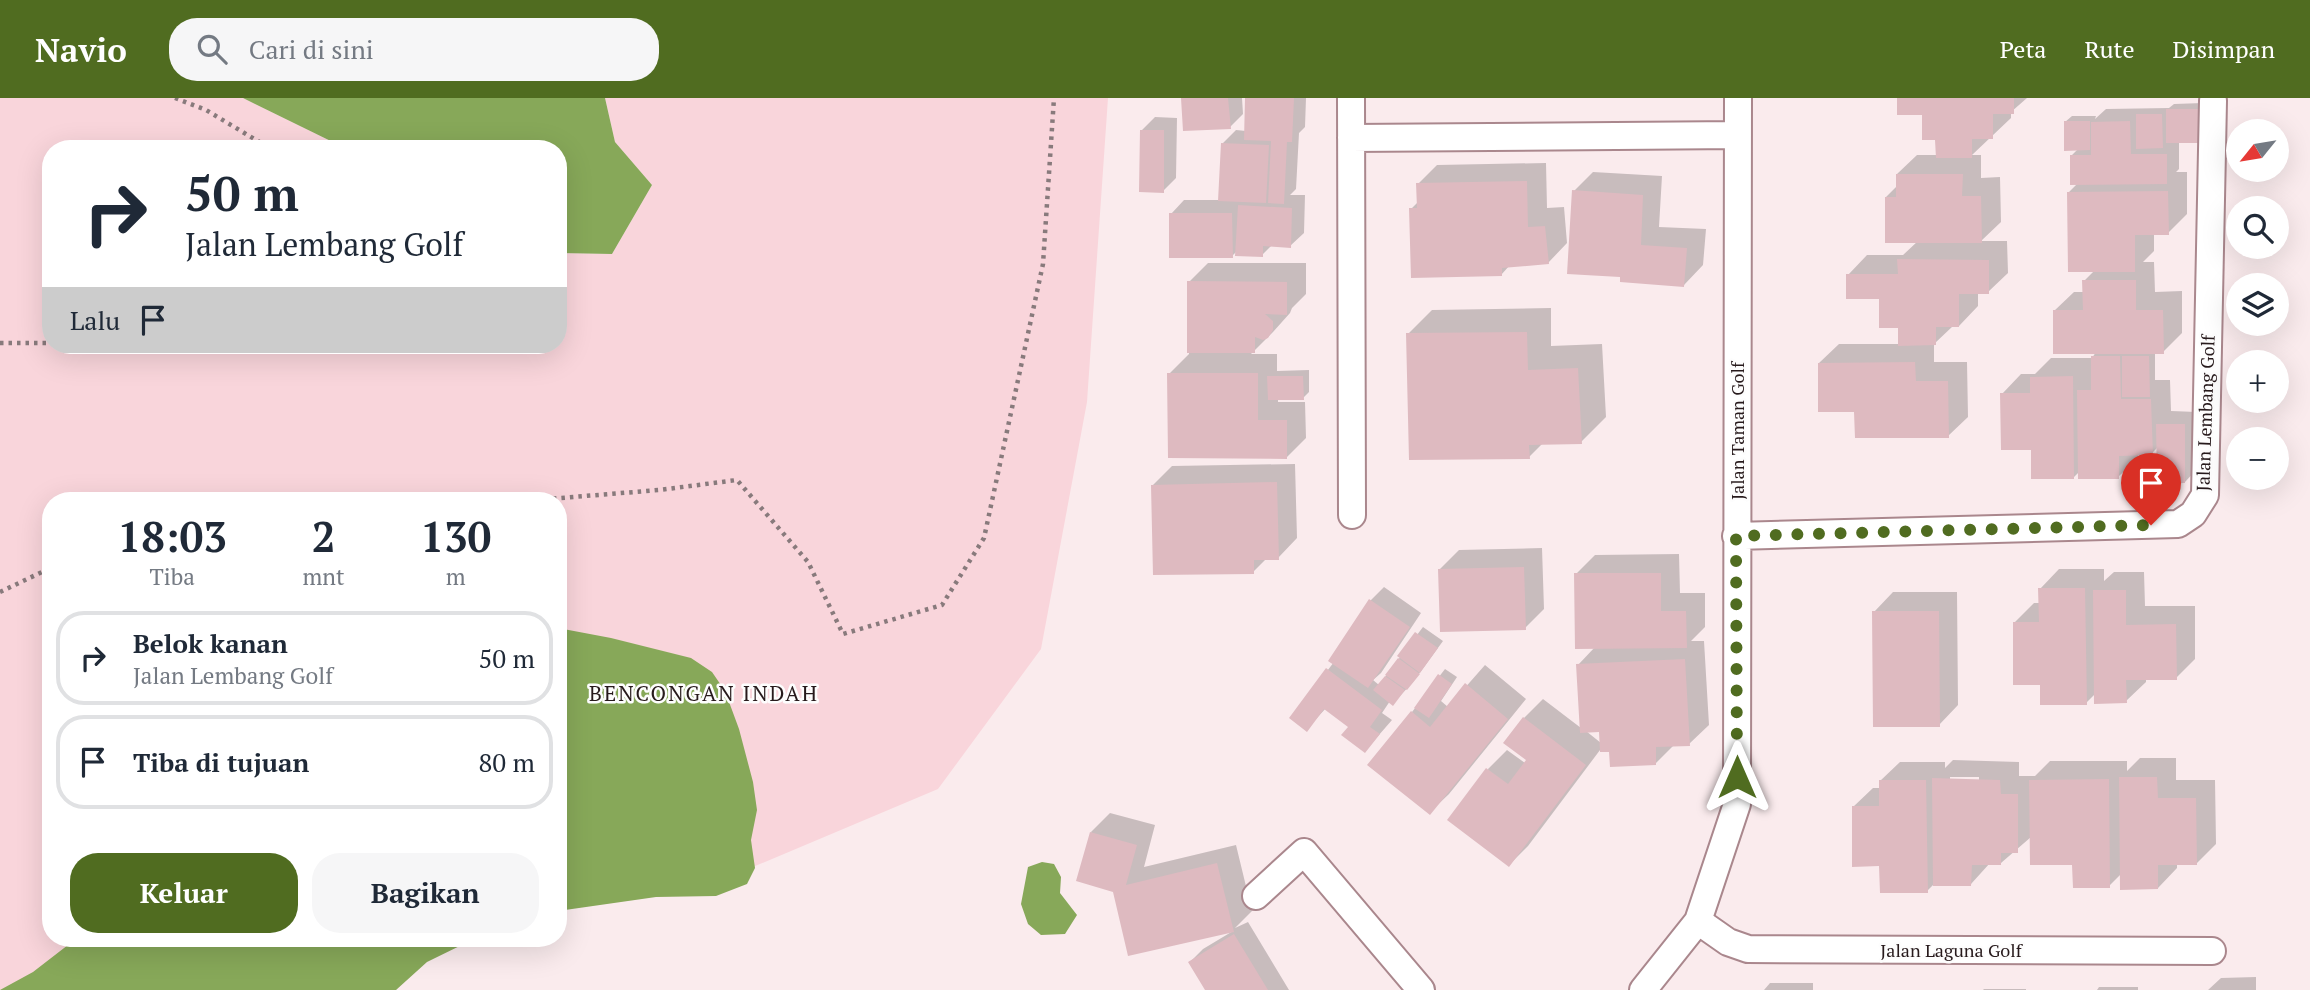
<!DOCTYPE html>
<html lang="id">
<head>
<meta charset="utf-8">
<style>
  :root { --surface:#fff; --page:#f6f6f7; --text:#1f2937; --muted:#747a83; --line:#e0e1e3; --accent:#506c20 }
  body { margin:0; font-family:"PT Serif",serif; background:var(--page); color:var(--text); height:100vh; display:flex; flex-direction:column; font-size:26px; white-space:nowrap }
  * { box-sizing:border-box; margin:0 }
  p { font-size:23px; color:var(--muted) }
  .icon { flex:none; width:38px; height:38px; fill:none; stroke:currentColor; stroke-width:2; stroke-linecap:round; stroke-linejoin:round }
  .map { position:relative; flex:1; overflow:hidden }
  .details { position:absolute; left:42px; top:394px; width:525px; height:455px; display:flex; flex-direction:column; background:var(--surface); border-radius:28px; box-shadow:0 7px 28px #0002 }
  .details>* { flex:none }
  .banner { position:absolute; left:42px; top:42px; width:525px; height:214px; border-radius:28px; box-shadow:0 7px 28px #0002; background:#fff; color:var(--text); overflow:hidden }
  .needle { width:46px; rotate:240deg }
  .controls { position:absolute; left:2226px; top:21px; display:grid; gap:14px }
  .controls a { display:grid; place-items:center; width:63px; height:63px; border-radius:50%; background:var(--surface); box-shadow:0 7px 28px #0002; font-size:35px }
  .pin { position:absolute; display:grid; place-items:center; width:60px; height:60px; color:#fff; margin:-72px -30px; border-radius:50% 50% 50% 0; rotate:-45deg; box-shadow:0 0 7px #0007 }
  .pin .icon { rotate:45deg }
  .me { position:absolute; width:77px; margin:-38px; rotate:0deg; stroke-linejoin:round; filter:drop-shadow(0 0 5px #0008) }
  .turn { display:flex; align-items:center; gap:24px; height:147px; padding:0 28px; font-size:32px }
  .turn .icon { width:91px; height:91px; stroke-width:2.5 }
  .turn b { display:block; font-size:49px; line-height:60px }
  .then { display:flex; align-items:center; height:66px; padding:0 28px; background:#0003; gap:14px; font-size:26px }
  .eta { display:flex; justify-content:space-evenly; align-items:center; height:119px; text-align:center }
  .eta b { font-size:42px; font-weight:600; line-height:49px }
  .button { display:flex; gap:14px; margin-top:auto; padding:14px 28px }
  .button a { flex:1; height:80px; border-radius:28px; background:var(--accent); color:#fff; font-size:28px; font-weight:600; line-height:80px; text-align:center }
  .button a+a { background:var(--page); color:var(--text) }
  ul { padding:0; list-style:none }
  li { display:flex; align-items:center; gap:21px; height:94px; margin:0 14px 10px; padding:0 14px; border:4px solid var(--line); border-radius:28px }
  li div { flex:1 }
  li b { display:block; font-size:26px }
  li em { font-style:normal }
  header { display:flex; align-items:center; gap:42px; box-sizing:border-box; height:98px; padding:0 35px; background:var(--accent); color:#fff }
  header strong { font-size:33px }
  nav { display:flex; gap:38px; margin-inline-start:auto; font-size:24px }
  .search { width:490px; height:63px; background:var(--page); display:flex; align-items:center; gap:18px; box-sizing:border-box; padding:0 24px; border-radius:28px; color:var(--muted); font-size:26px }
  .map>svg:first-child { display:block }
</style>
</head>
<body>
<header>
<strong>Navio</strong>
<div class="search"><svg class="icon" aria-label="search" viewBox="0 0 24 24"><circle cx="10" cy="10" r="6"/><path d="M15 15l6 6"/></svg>Cari di sini</div>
<nav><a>Peta</a><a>Rute</a><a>Disimpan</a></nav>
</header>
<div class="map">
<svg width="2310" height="892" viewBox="0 0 2310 892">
  <rect width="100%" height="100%" fill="#faebed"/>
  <path fill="#f9d5db" d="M0,0H243L347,51H51V247H558V155L612,156L652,87L615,44L605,0H1108L1087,304L1041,551L938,691L703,790L558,804V402H51V840H457L0,892Z"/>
  <path fill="#87a859" d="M243,0H605L615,44L652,87L612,156L558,155V51H347Z
    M558,530L611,540L691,560L712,574L725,593L739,631L753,684L757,712L751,742L755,770L747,786L716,798L656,799L558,813Z
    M1042,764L1054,766L1061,779L1060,795L1077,817L1065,836L1041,837L1028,826L1021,806L1028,769Z
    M77,840H476L427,864L396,892H0L33,874Z"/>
  <path fill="#0003" fill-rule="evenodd" d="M1182,0H1242L1243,16L1230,29Z
    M1247,0H1306L1305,29L1299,35L1296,91L1290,97H1305L1304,135L1290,148L1272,147L1262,157L1237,153L1232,158L1171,116L1184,102H1220L1223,45L1236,32L1246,33Z
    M1899,0H2027L2011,14V20L1972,57H1981V80L2000,79L2001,124L1981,143H2007L2008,175L1988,194H1978V208L1959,228H1953L1934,246V264H1967L1968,319L1948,338L1856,312L1819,265L1839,246H1900V228L1881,199L1848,177L1867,157H1903L1918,143L1886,99L1897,88V76L1917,57H1937V40L1924,15Z
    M2203,5L2204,37L2197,43H2179V71L2176,74H2187V116L2168,135H2154V153L2143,164H2154L2155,194L2182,193V235L2163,254H2155V282H2170L2171,313L2197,314L2198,370L2185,384L2158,349L2152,355L2138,356V360L2118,379L2080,373L2073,380L2033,351L2002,296L2021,276H2035L2051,260H2092L2096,254L2054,213L2074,194H2084V183L2095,172L2069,94L2078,85L2072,57L2078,51L2065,24L2072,18H2096L2095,21L2106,11L2169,10L2174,6Z
    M1155,19L1177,20L1176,80L1163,93L1141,33Z
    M1546,65L1547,110L1564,109L1567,145L1548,165L1510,167L1501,177L1411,111L1418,104V86L1437,67Z
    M1593,74L1662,78L1659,129L1706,131L1703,167L1684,187L1622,177L1574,93Z
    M1208,165H1306V196L1292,210L1290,215L1273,234L1251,256H1277V273L1309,272V294L1303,300H1278V304H1305L1306,340L1287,359L1169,276L1189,256V184Z
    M1551,210V248L1602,246L1606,319L1581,344L1543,345L1529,359L1408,236L1432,212Z
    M1295,366L1297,440L1278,460H1267L1253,474L1153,387L1172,368Z
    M1542,450L1544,511L1525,530L1439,472L1459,452Z
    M1679,456L1680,495H1705V529L1691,543H1704L1709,627L1689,646L1674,647L1656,665L1611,652H1600L1528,748L1509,767L1488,671L1507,652L1525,665L1528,662L1524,620L1543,601L1581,630L1578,567L1595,549L1576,476L1595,457ZM1600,632L1601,645L1586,633Z
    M2059,471H2104V483L2114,474H2144L2145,508H2195V561L2176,580L2146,581V584L2126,603L2096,595L2086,605L2041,585L2015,524L2034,505H2040V491Z
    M1384,489L1421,515L1381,575L1373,582L1379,587L1423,529L1443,543L1413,584L1399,599L1390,603L1382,615L1392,622L1365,653L1350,628L1326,610L1307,631L1291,620L1334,564L1371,502Z
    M1893,494H1957L1958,607L1939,627L1874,514Z
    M1485,567L1526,601L1449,696L1429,715L1412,614L1445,571L1457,579L1441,603L1448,609Z
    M2140,660H2176V682H2215L2216,746L2197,765H2177V770L2158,790L2122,775L2109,788L2031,739L2001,765H1990L1971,786H1934L1927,793L1881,767L1853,709L1873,690H1880V683L1900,664H1945V670L1953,662L2019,664V678H2035L2050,663H2127V673ZM1950,679H1979V682H1950Z
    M1110,715L1155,727L1144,769L1236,747L1252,813L1235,830L1248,824L1289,892H1207L1190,864L1203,851L1233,833L1115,792L1091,734Z
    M2256,879V892H2208L2221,880Z
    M1770,885H1813V892H1764Z
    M2099,889H2138V892H2097Z
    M1984,891H2026V892H1983Z"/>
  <path fill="#debac0" d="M1181,0H1228L1231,31L1183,33Z
    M1245,0H1294L1292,44H1287L1284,106L1268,105L1271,43L1244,42Z
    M1897,0H2014V16H1993V41H1972V60H1936L1935,42H1922V17H1897Z
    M2166,11H2198V45H2166Z
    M2136,16H2162L2163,50L2136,51Z
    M2064,23H2090V52L2064,53Z
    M2130,23L2131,56H2167V86L2070,87V57H2091V24Z
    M1140,32H1164V95L1139,94Z
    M1221,45L1269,47L1266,105L1218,103Z
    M1896,76H1963L1962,98H1981L1982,145H1885V99H1896Z
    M1527,83L1528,129L1545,128L1549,166L1502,170V178L1411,180L1409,110H1417L1416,85Z
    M1572,92L1643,97L1641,147L1687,150L1684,189L1620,184V179L1567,176Z
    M2168,93L2169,137H2135V174H2068L2067,94Z
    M1238,107L1292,110L1291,150L1263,148V159L1235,158Z
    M1169,115H1232L1233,160H1169Z
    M1897,161L1989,162V196H1959V229H1936V247L1898,248V230H1879V201H1846V176H1898Z
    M2082,182H2136V212H2163L2164,256H2053V212H2083Z
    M1187,183L1287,184V217L1265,216L1273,223V232L1268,240L1263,242L1255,239V255H1187Z
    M1527,234L1528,272L1578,270L1582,346L1529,347L1530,361L1409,362L1406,235Z
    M2091,258H2120L2121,301H2151L2153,357L2119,358V381H2078L2077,292H2091Z
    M2122,258H2149L2150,299H2122Z
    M1915,264L1916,283H1948L1949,340H1855L1854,314H1818V265Z
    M1167,275H1258V322H1287V361L1168,360Z
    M1267,278H1303L1304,302H1268Z
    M2073,278L2074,381H2031V352H2001L2000,295H2030V279Z
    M2156,326H2185V385L2157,386Z
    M1277,384L1279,462H1254V476L1153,477L1151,387Z
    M1524,469L1526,532L1440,534L1438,471Z
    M1574,475H1661V513H1686L1687,550L1575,551Z
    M2038,490H2085L2087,607H2040V587H2013V524H2039Z
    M2093,492H2126V527L2176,526L2177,582H2126L2127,605L2094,606Z
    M1369,501L1410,529L1368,590L1328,563Z
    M1872,513H1939L1940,629H1873Z
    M1415,534L1438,550L1420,575L1397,558Z
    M1398,560L1420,576L1407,592L1385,577Z
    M1685,561L1690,648L1656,649V667L1610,669L1609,654H1600L1599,634L1580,635L1576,566Z
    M1326,570L1382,612L1370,629L1380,636L1365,655L1341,637L1348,629L1324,611L1307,634L1289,620Z
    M1438,576L1452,586L1429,620L1414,610Z
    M1385,578L1405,592L1393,608L1373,592Z
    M1465,585L1508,621L1430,717L1367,667L1411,613L1430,629Z
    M1523,619L1586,667L1509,769L1447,722L1486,670L1508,686L1526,662L1503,645Z
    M2119,679H2157L2158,700H2196L2197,767H2158V791L2120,792Z
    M1932,680L2000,682L2001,696H2018V755H2001V767H1972L1971,788H1933Z
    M2109,681L2110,790H2073L2072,767H2030L2029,682Z
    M1879,682H1926L1928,795H1880L1879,768L1852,769V708H1879Z
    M1090,734L1137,747L1126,787L1217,765L1234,834L1128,858L1113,794L1076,783Z
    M1234,836L1268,892H1205L1188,864Z"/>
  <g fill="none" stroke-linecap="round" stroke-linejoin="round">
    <defs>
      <path id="minor" d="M1351,0L1352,417
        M1351,40L1738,37
        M1736,438L2178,426L2193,416L2205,397L2213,3
        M1256,798L1304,754L1421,892
        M1698,823L1728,844L1748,851L2212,853
        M1643,892L1698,823L1737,706L1738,0"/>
    </defs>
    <use href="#minor" stroke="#aa878d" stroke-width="30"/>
    <path stroke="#887a7c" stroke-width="4.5" stroke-dasharray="3.5 5" stroke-linecap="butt" d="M175,0L206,12L271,51
      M0,245H51
      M536,402L659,392L737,382L808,464L843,536L942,507L984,440L1043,166L1054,0
      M0,494L42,474L51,473"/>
    <use href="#minor" stroke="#fff" stroke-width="26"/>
  </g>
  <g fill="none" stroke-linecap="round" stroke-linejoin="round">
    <path stroke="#506c20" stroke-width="12" stroke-dasharray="0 21.6" d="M1737,679L1736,438L2151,427"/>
  </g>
  <g text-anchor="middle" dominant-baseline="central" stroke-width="5" stroke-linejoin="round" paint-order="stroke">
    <g font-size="18" fill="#271a1c" stroke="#fdfdfd">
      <text transform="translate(2205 315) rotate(-88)">Jalan Lembang Golf</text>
      <text transform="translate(1737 333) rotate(-90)">Jalan Taman Golf</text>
      <text x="1951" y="852">Jalan Laguna Golf</text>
    </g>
    <g font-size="21" letter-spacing="2" fill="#271a1c" stroke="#fdfdfd">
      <text x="704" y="595">BENCONGAN INDAH</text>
    </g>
  </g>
</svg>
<div class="controls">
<a><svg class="needle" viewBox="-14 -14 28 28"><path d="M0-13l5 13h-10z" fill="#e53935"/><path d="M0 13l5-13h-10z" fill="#747a83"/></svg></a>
<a><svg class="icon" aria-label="search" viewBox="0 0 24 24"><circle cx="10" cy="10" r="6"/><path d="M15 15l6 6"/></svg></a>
<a><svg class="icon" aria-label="layers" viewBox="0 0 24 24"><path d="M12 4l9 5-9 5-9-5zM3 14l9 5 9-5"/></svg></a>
<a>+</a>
<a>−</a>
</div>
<div class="pin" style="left:2151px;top:427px;background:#d93025"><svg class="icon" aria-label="arrive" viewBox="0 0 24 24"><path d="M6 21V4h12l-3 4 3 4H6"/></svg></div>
<svg class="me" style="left:1737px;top:679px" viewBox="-20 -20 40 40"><path d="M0-17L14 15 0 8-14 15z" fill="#506c20" stroke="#fff" stroke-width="4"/></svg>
<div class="banner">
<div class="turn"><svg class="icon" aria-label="right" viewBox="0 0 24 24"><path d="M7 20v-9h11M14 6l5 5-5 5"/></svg><div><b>50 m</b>Jalan Lembang Golf</div></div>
<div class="then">Lalu<svg class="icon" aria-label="arrive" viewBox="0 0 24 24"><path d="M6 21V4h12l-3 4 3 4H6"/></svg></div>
</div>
<section class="details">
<div class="eta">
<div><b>18:03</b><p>Tiba</p></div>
<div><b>2</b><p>mnt</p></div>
<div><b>130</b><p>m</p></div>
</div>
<ul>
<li><svg class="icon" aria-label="right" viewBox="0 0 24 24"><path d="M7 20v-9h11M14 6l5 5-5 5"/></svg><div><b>Belok kanan</b><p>Jalan Lembang Golf</p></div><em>50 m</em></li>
<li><svg class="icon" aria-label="arrive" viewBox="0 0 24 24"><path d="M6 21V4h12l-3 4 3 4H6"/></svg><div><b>Tiba di tujuan</b></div><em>80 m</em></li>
</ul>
<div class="button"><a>Keluar</a><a>Bagikan</a></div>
</section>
</div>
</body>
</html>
